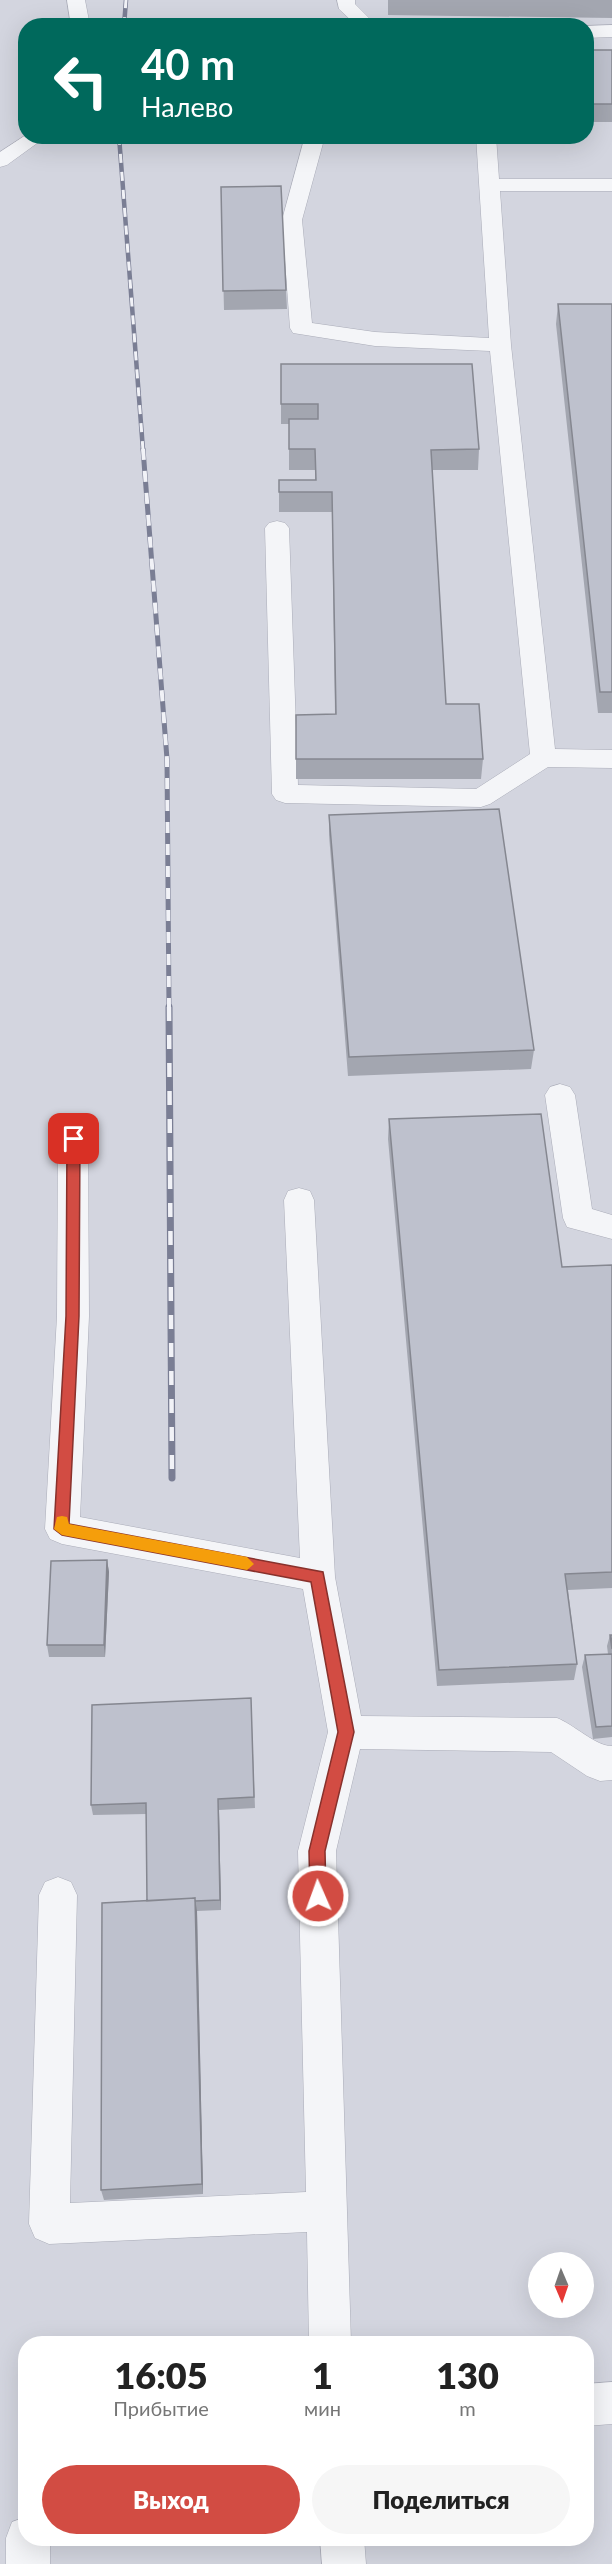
<!DOCTYPE html>
<html lang="ru">
<head>
<meta charset="utf-8">
<style>
  :root { --surface:#fff; --page:#f6f6f6; --text:#222; --muted:#767676; --accent:#d24c43 }
  body { margin:0; font-family:Lato,sans-serif; background:var(--page); color:var(--text); height:100vh; display:flex; flex-direction:column; font-size:22px; white-space:nowrap }
  * { box-sizing:border-box; margin:0 }
  p { font-size:20px; color:var(--muted) }
  .icon { flex:none; width:33px; height:33px; fill:none; stroke:currentColor; stroke-width:2; stroke-linecap:round; stroke-linejoin:round }
  .map { position:relative; flex:1; overflow:hidden }
  .drawer { position:absolute; left:18px; top:2336px; width:576px; height:210px; display:flex; flex-direction:column; background:var(--surface); border-radius:24px; box-shadow:0 6px 24px #0002 }
  .drawer>* { flex:none }
  .guide { position:absolute; left:18px; top:18px; width:576px; height:126px; border-radius:24px; box-shadow:0 6px 24px #0002; background:#00695c; color:#fff; overflow:hidden }
  .needle { width:39px; rotate:178deg }
  .controls { position:absolute; left:528px; top:2252px; display:grid; gap:12px }
  .controls a { display:grid; place-items:center; width:66px; height:66px; border-radius:50%; background:var(--surface); box-shadow:0 6px 24px #0002; font-size:30px }
  .pin { position:absolute; display:grid; place-items:center; width:51px; height:51px; color:#fff; margin:-26px; border-radius:12px; box-shadow:0 3px 9px #0006 }
  .me { position:absolute; width:66px; margin:-33px; rotate:358deg; stroke-linejoin:round; filter:drop-shadow(0 0 4px #0008) }
  .turn { display:flex; align-items:center; gap:21px; height:126px; padding:0 24px; font-size:27px }
  .turn .icon { width:78px; height:78px; stroke-width:2.5 }
  .turn b { display:block; font-size:42px; line-height:51px }
  .eta { display:flex; justify-content:space-evenly; align-items:center; height:102px; text-align:center }
  .eta b { font-size:36px; font-weight:800; line-height:42px }
  .primary-button { display:flex; gap:12px; margin-top:auto; padding:12px 24px }
  .primary-button a { flex:1; height:69px; border-radius:36px; background:var(--accent); color:#fff; font-size:24px; font-weight:800; line-height:69px; text-align:center }
  .primary-button a+a { background:var(--page); color:var(--text) }
  .map>svg:first-child { display:block }
</style>
</head>
<body>
<div class="map">
<svg width="612" height="2564" viewBox="0 0 612 2564">
  <rect width="100%" height="100%" fill="#e1e3ea"/>
  <path fill="#d3d5df" fill-rule="evenodd" d="M0,0H612V2564H0ZM26,26H586V136H26ZM538,2262H584V2307H538ZM26,2343H586V2538H26Z"/>
  <g fill="none" stroke-linecap="round" stroke-linejoin="round">
    <defs>
      <path id="lane" d="M67,0H85L90,26H71Z
        M337,0H355V4L377,26H357L339,9Z
        M612,25V37L586,38V26Z
        M26,135L47,136L7,165L0,167V152Z
        M305,136H325L302,220L312,323L375,332L489,338L476,136H496L499,179H612V191H500L511,345L555,749L612,750V768L548,767L490,804L481,807L285,803L276,800L272,794L265,528L269,523L277,521L285,523L289,528L298,785L476,789L530,754L490,351L375,346L293,333L290,328L282,220Z
        M560,1084L570,1087L575,1095L592,1209L612,1215V1239L567,1227L563,1218L545,1095L550,1087Z
        M73,1127L84,1131L88,1139L89,1316L80,1517L300,1558L284,1200L288,1191L299,1188L310,1191L314,1200L335,1577L361,1716L557,1718C573,1724 597,1747 612,1746V1780L600,1781L587,1776L551,1752L360,1749L336,1851L351,2343H309L307,2232L49,2244L35,2238L29,2224L39,1895L45,1882L58,1877L71,1882L77,1895L70,2203L306,2192L298,1851L328,1732L303,1589L62,1544L50,1539L45,1529L57,1316L58,1139L62,1131Z
        M612,2382V2424L586,2426V2384Z
        M26,2517V2538H50V2564H6V2538L12,2522Z
        M320,2538H364L366,2564H322Z"/>
    </defs>
    <use href="#lane" stroke="#aaacb8" stroke-width="1"/>
    <use href="#lane" fill="#f4f5f8" fill-rule="evenodd"/>
    <defs>
      <path id="rail-far2" d="M124,26L126,0
        M119,136L143,450"/>
      <path id="rail-far1" d="M143,449L167,759L169,1009"/>
      <path id="rail" d="M169,1007L172,1478"/>
    </defs>
    <use href="#rail-far2" stroke="#7a7e94" stroke-width="4.5"/>
    <use href="#rail-far1" stroke="#7a7e94" stroke-width="5"/>
    <use href="#rail" stroke="#7a7e94" stroke-width="7"/>
    <use href="#rail-far2" stroke="#f1f2f7" stroke-width="3" stroke-dasharray="9" stroke-linecap="butt"/>
    <use href="#rail-far1" stroke="#f1f2f7" stroke-width="4" stroke-dasharray="11" stroke-linecap="butt"/>
    <use href="#rail" stroke="#f1f2f7" stroke-width="4.5" stroke-dasharray="14" stroke-linecap="butt"/>
  </g>
  <path fill="#a3a6b0" d="M388,0H612V18L388,15Z
    M586,50H612V122H586Z
    M221,187L286,290L287,309L224,310Z
    M558,304H612V713H598L556,324Z
    M281,364L479,449L478,470H432L446,704L483,759L481,779H296V715L335,714L332,512H279V480H315V470H289V424H281Z
    M329,815L534,1050L531,1069L348,1076L329,835Z
    M389,1119L562,1267L612,1265V1588L568,1590L577,1664L574,1680L437,1686L388,1139Z
    M107,1560L109,1572L105,1657H49L47,1645Z
    M610,1635H612V1737L593,1739L582,1667L585,1655L608,1654L607,1646Z
    M251,1698L255,1808L219,1810L221,1910L197,1911L203,2194L104,2200L101,2190L147,1901L146,1814L93,1815L91,1805Z"/>
  <path fill="#858790" d="M107,1560L109,1572L105,1657L104,1645Z
    M218,1799L219,1810L221,1910L220,1900Z
    M195,1898L197,1911L203,2194L202,2184Z"/>
  <path fill="#bec1cd" stroke="#858790" stroke-width="1.5" d="M586,50H612V104H586Z
    M281,186L286,290L223,291L221,187Z
    M558,304H612V692H600Z
    M281,364H472L479,449L431,450L446,704H479L483,759H296V715L336,714L332,492H279V480H316L315,449H289V419H318V404H281Z
    M499,809L534,1050L349,1057L329,815Z
    M541,1114L562,1267L612,1265V1572L565,1574L577,1664L439,1670L389,1119Z
    M107,1560L104,1645H47L51,1561Z
    M610,1635H612V1649Z
    M612,1654V1726L596,1727L585,1655Z
    M251,1698L254,1797L218,1799L220,1900L195,1901V1898L147,1901L146,1803L91,1805L92,1705Z
    M195,1898L202,2184L101,2190L102,1903Z"/>
  <path fill="#d24c43" stroke="#88312c" stroke-width="1.5" d="M74,1134L80,1139L79,1316L69,1524L323,1572L354,1732L325,1851L326,1896L324,1902L318,1904L313,1902L310,1896L309,1851L338,1732L311,1582L62,1535L54,1529L66,1316L67,1139Z"/>
  <path fill="#f59e0b" d="M62,1516L67,1517L69,1524L247,1557L254,1564L247,1570L62,1535L54,1529L57,1517Z"/>
</svg>
<div class="controls">
<a><svg class="needle" viewBox="-14 -14 28 28"><path d="M0-13l5 13h-10z" fill="#e53935"/><path d="M0 13l5-13h-10z" fill="#767676"/></svg></a>
</div>
<div class="pin" style="left:74px;top:1139px;background:#d93025"><svg class="icon" aria-label="arrive" viewBox="0 0 24 24"><path d="M6 21V4h12l-3 4 3 4H6"/></svg></div>
<svg class="me" style="left:318px;top:1896px" viewBox="-20 -20 40 40"><circle r="17" fill="#d24c43" stroke="#fff" stroke-width="3"/><path d="M0-11L8 9 0 5-8 9z" fill="#fff"/></svg>
<div class="guide">
<div class="turn"><svg class="icon" aria-label="left" viewBox="0 0 24 24"><path d="M17 20v-9H6M10 6l-5 5 5 5"/></svg><div><b>40 m</b>Налево</div></div>
</div>
<section class="drawer">
<div class="eta">
<div><b>16:05</b><p>Прибытие</p></div>
<div><b>1</b><p>мин</p></div>
<div><b>130</b><p>m</p></div>
</div>
<div class="primary-button"><a>Выход</a><a>Поделиться</a></div>
</section>
</div>
</body>
</html>
